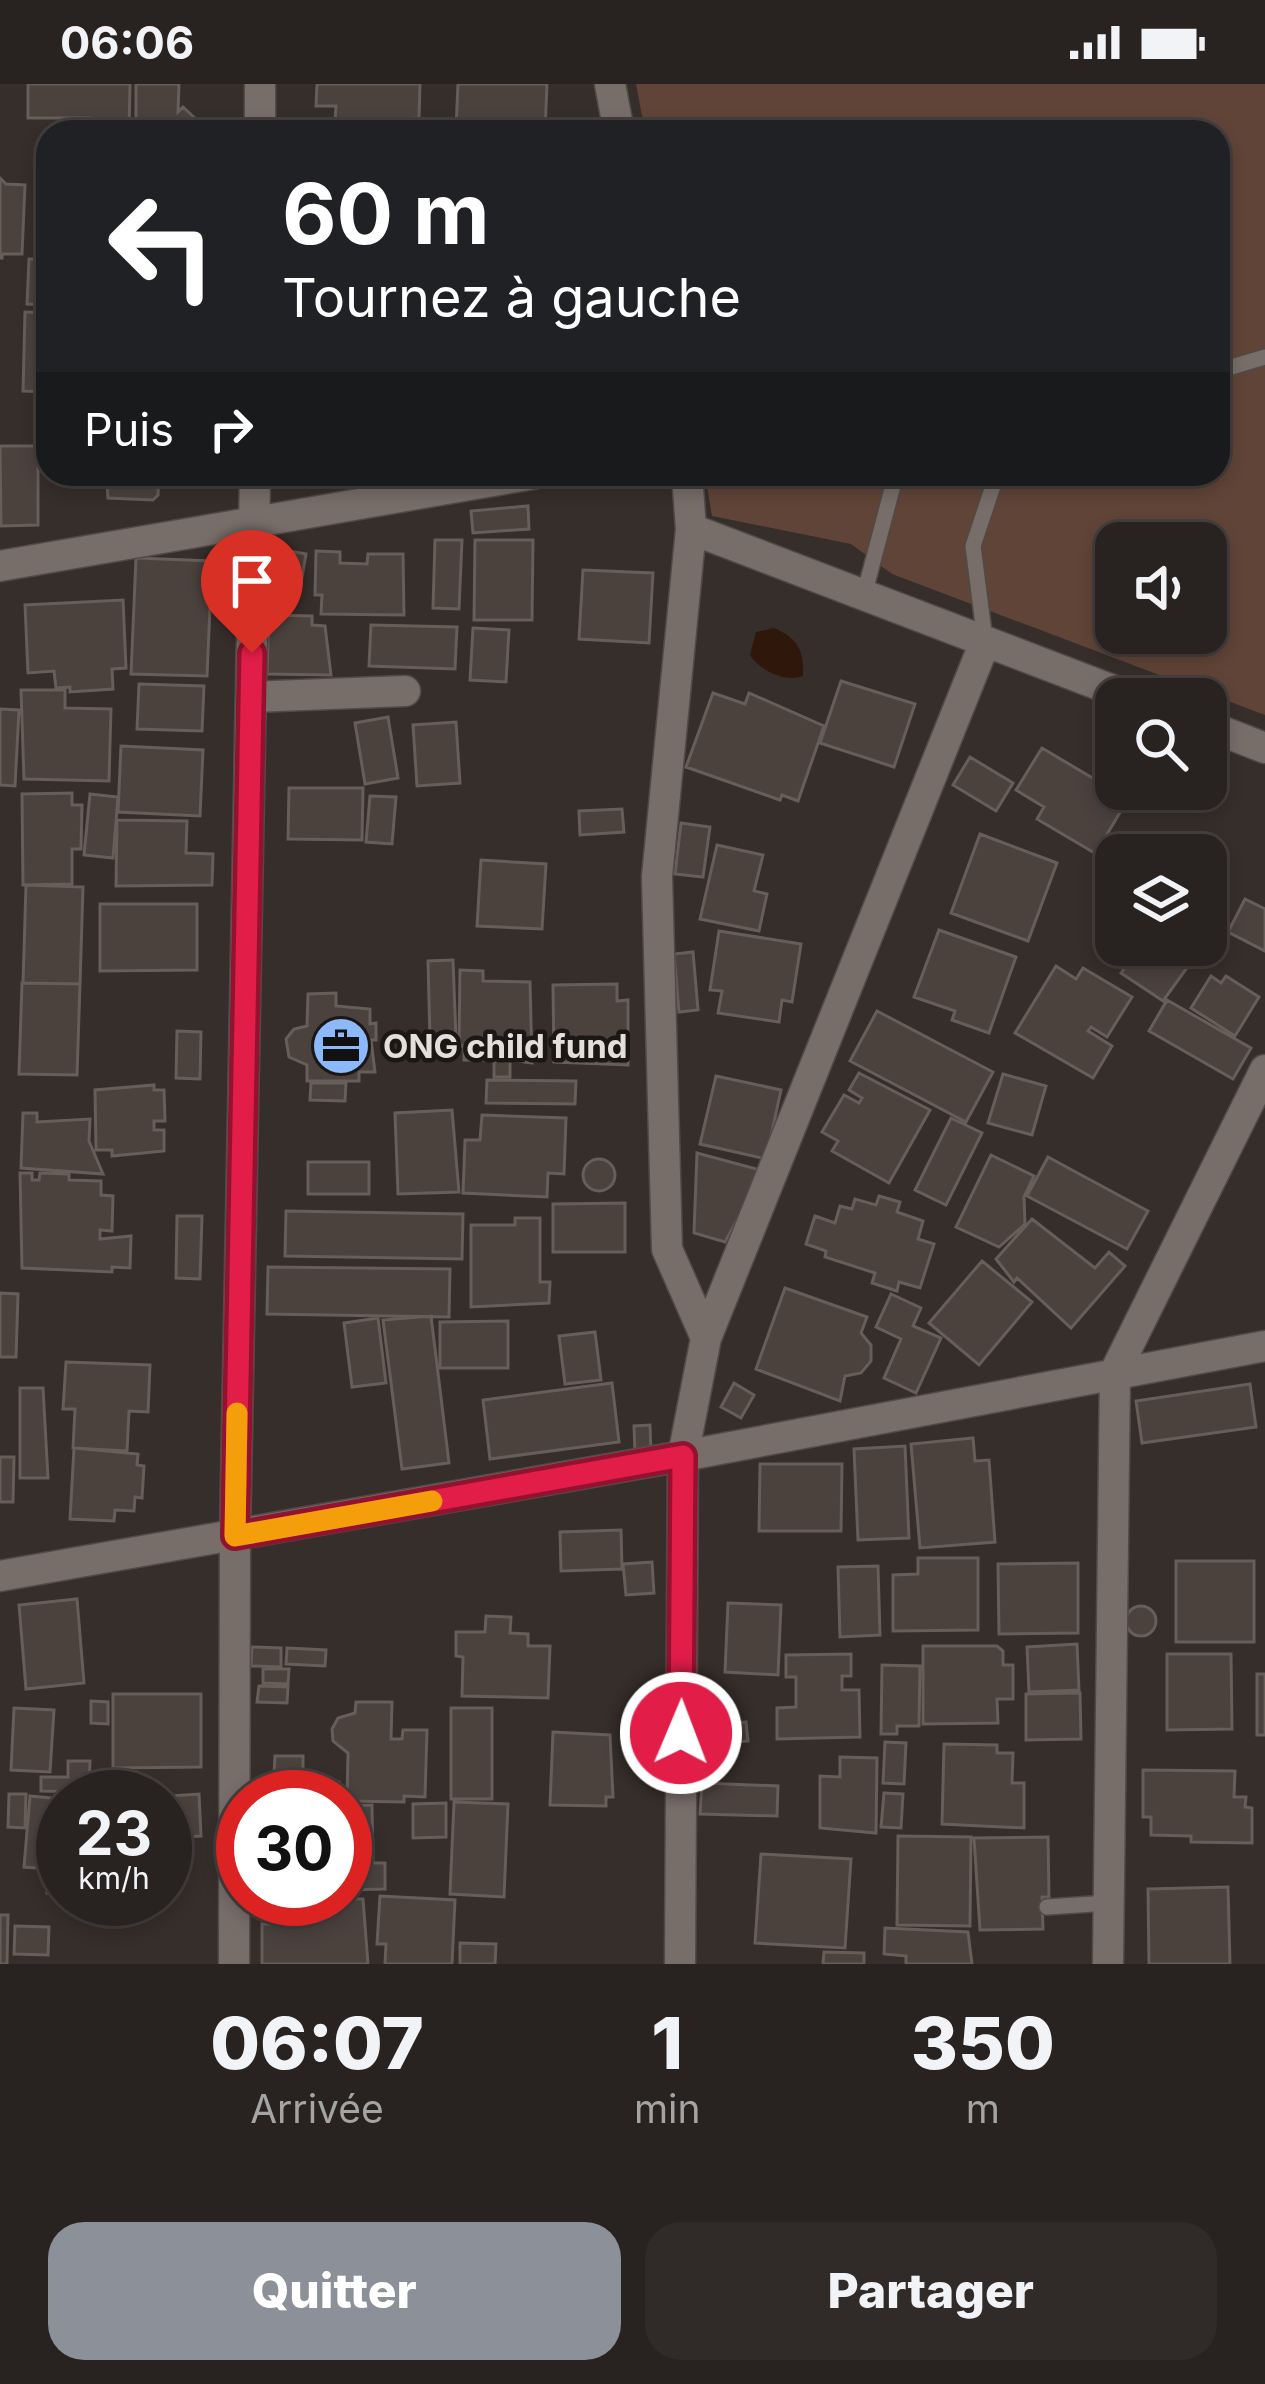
<!DOCTYPE html>
<html lang="fr">
<head>
<meta charset="utf-8">
<style>
  :root { --surface:#282220; --page:#302a29; --text:#f1f3f6; --muted:#a5a4a5; --line:#443f3e; --accent:#8c9099 }
  body { margin:0; font-family:Inter,sans-serif; background:var(--page); color:var(--text); height:100vh; display:flex; flex-direction:column; font-size:45px; white-space:nowrap }
  * { box-sizing:border-box; margin:0 }
  p { font-size:39px; color:var(--muted) }
  .icon { flex:none; width:66px; height:66px; fill:none; stroke:currentColor; stroke-width:2; stroke-linecap:round; stroke-linejoin:round }
  .map { position:relative; height:1880px; overflow:hidden }
  .drawer { display:flex; flex-direction:column; background:var(--surface); flex:1 }
  .drawer>* { flex:none }
  .guide { position:absolute; left:36px; top:36px; width:1194px; height:366px; border-radius:36px; box-shadow:0 6px 18px #0003,0 0 0 3px var(--line); background:#202124; color:#fff; overflow:hidden }
  .fabs { position:absolute; left:1095px; top:438px; display:grid; gap:24px }
  .fabs a { display:grid; place-items:center; width:132px; height:132px; border-radius:24px; background:var(--surface); box-shadow:0 6px 18px #0003,0 0 0 3px var(--line); font-size:60px }
  .speed { position:absolute; left:36px; top:1686px; display:flex; gap:24px; font-size:60px; font-weight:700; text-align:center }
  .speed>* { display:grid; place-content:center; width:156px; height:156px; border-radius:50%; background:var(--surface); box-shadow:0 6px 18px #0003,0 0 0 3px var(--line); line-height:1 }
  .speed small { font-size:30px; font-weight:400 }
  .speed .limit { border:18px solid #d22; background:#fff; color:#111 }
  .pin { position:absolute; display:grid; place-items:center; width:102px; height:102px; color:#fff; margin:-123px -51px; border-radius:50% 50% 50% 0; rotate:-45deg; box-shadow:0 0 12px #0007 }
  .pin .icon { rotate:45deg }
  .me { position:absolute; width:132px; margin:-66px; rotate:1deg; stroke-linejoin:round; filter:drop-shadow(0 0 9px #0008) }
  .turn { display:flex; align-items:center; gap:42px; height:252px; padding:0 48px; font-size:54px }
  .turn .icon { width:156px; height:156px; stroke-width:2.5 }
  .turn b { display:block; font-size:84px; line-height:102px }
  .then { display:flex; align-items:center; height:114px; padding:0 48px; background:#0003; gap:24px; font-size:45px }
  .eta { display:flex; justify-content:space-evenly; align-items:center; height:204px; text-align:center }
  .eta b { font-size:72px; font-weight:800; line-height:84px }
  .cta { display:flex; gap:24px; margin-top:auto; padding:24px 48px }
  .cta a { flex:1; height:138px; border-radius:36px; background:var(--accent); color:#fff; font-size:48px; font-weight:800; line-height:138px; text-align:center }
  .cta a+a { background:var(--page); color:var(--text) }
  .status { display:flex; justify-content:space-between; align-items:center; height:84px; padding:0 60px; background:var(--surface); direction:ltr }
  .status svg { height:33px; fill:currentColor }
  .map>svg:first-child { display:block }
</style>
</head>
<body>
<div class="status"><b>06:06</b><svg viewBox="0 0 49 12"><path d="M0 12V9h3v3zM5 12V6h3v6zM10 12V3h3v9zM15 12V0h3v12zM26 1h20v11H26zM47 4h2v5h-2z"/></svg></div>
<div class="map">
<svg width="1265" height="1880" viewBox="0 0 1265 1880">
  <rect width="100%" height="100%" fill="#362e2a"/>
  <path fill="#604437" fill-rule="evenodd" d="M636,0H1265V631L892,490L851,460L712,432L705,390H1218V48H645ZM1116,459H1206V549H1116Z"/>
  <path fill="#30170c" d="M774,544C798,554 804,567 803,592C785,599 759,586 750,571L756,548Z"/>
  <path fill="#4b423e" stroke="#675d59" stroke-width="3" d="M28,0H130L129,48H91V34H28Z
    M136,0H179L178,28L183,23L197,36L190,44L219,48H136Z
    M317,0H420L419,34L335,38L336,22H316Z
    M458,0H547L545,48L456,44Z
    M0,94L6,100L25,101L22,170H2V174H0Z
    M29,175H48V221L27,220Z
    M25,228L48,229V308L23,307Z
    M0,362H38V441L1,442Z
    M77,390H159L158,411L153,416L108,414L107,401L77,400Z
    M331,390H398L333,401Z
    M528,422L529,445L473,449L471,427Z
    M435,456H462L459,525L433,524Z
    M475,456H533L532,536H474Z
    M284,466L306,470L301,499L279,494Z
    M316,467L340,468V479L367,480L368,470H403L404,531L321,530L322,511H315Z
    M136,474L212,477L207,592L131,590Z
    M583,486L653,489L649,559L579,555Z
    M123,516L126,584L112,585L113,605L70,608V603L56,604L54,587L28,589L25,521Z
    M269,531L312,532V541L325,542L331,591L267,590Z
    M371,541L457,543L455,585L369,582Z
    M473,544L509,546L506,598L470,596Z
    M841,597L915,620L894,683L820,659Z
    M139,600L204,602L202,647L137,645Z
    M21,606H65V624L111,625L109,697L24,695Z
    M713,609L745,620L749,609L824,642L798,717L782,711L780,716L686,683Z
    M0,625L19,626L15,702L0,701Z
    M388,633L398,694L365,700L355,639Z
    M456,638L460,699L417,702L413,641Z
    M121,662L203,666L200,732L118,728Z
    M1042,664L1128,715L1106,752L1118,759L1108,777L1037,735L1044,723L1016,706Z
    M970,673L1013,699L996,727L953,701Z
    M289,704H363L362,756L288,755Z
    M72,709V721H82L81,765H72V800L23,801L22,710Z
    M90,710L118,713L113,774L84,771Z
    M370,712L396,713L392,760L366,758Z
    M622,725L624,748L580,751L579,727Z
    M117,736L187,737L186,769L213,770L212,801L116,802Z
    M681,739L710,743L703,793L675,790Z
    M980,750L1057,779L1028,857L951,829Z
    M717,761L763,771L754,807L767,810L759,847L700,835Z
    M481,776L546,780L542,845L477,842Z
    M26,801L83,803L80,900L23,899Z
    M1245,815L1265,825V867L1228,848Z
    M100,820H197V886L100,887Z
    M939,846L1016,873L989,949L952,936L955,927L914,913Z
    M719,847L801,860L792,918L782,916L779,938L718,929L722,907L710,906Z
    M1141,861H1175L1194,874L1163,917L1121,889Z
    M693,868L698,926L679,928L674,870Z
    M453,876L456,955L430,956L428,877Z
    M1056,882L1076,895L1083,884L1132,913L1107,953L1091,943L1088,947L1112,962L1093,994L1015,949Z
    M460,886L483,887V897L530,898L532,979L510,976V993H494V976H464V962H459Z
    M1211,892L1221,899L1226,892L1259,913L1235,952L1191,924Z
    M22,899L80,900L77,991L19,990Z
    M617,900V917L628,916V981L554,978L553,901Z
    M336,909V922L370,925V940L376,939V956H371L375,988H359V997H307V981L289,973L286,955L294,945L307,942L308,910Z
    M1167,916L1251,964L1233,995L1149,947Z
    M877,927L993,988L966,1038L850,977Z
    M177,947L201,948L200,995L176,994Z
    M859,989L930,1026L889,1099L832,1067L838,1057L822,1048L844,1011L859,1019L862,1014L849,1006Z
    M1003,990L1046,1002L1032,1051L988,1039Z
    M716,992L781,1006L766,1075L700,1060Z
    M487,996L576,997L575,1020L486,1019Z
    M311,999H346L345,1017L310,1016Z
    M154,1001V1006H164L165,1037H154V1046H164V1067L112,1072V1066H96L95,1006Z
    M452,1026L459,1108L398,1110L395,1029Z
    M23,1029H37V1038L90,1035L89,1057L103,1090L21,1084Z
    M482,1031L566,1034L564,1090L548,1089L547,1113L463,1109L465,1056H480Z
    M951,1034L982,1049L946,1121L915,1106Z
    M697,1069L764,1087L725,1158L694,1149Z
    M991,1071L1034,1092L1024,1113L1025,1140L999,1163L956,1143Z
    M1048,1073L1148,1127L1127,1165L1027,1112Z
    M583 1091a16 16 0 1 1 32 0a16 16 0 1 1-32 0Z
    M308,1078H369V1110H308Z
    M20,1089H32V1096H39L40,1089L69,1090V1096L101,1097V1111L113,1112L112,1147L100,1146V1155L131,1152L130,1184L112,1183V1188L22,1184Z
    M879,1112L900,1118L897,1128L923,1137L918,1155L934,1160L920,1204L899,1198L897,1207L872,1199L875,1189L825,1173L826,1167L806,1160L815,1132L835,1139L840,1122L852,1125L855,1115L876,1121Z
    M625,1119V1168H553V1120Z
    M286,1127L463,1130L462,1175L285,1172Z
    M177,1132H202L200,1195L176,1194Z
    M515,1134H540V1198H550L549,1219L471,1223V1141H515Z
    M1032,1135L1095,1184L1109,1168L1125,1182L1071,1244L1017,1194L1014,1198L996,1175Z
    M982,1177L1032,1218L979,1281L929,1239Z
    M268,1183L450,1185L449,1233L267,1230Z
    M785,1204L867,1233L861,1249L871,1261V1277L861,1289L845,1292L840,1317L756,1285Z
    M0,1209L18,1210L16,1273H0Z
    M891,1210L921,1224L913,1242L941,1254L916,1309L884,1294L901,1255L876,1243Z
    M431,1232L449,1379L402,1385L383,1236Z
    M378,1234L386,1299L352,1303L344,1239Z
    M508,1237V1284H440V1238Z
    M595,1248L601,1296L565,1300L559,1252Z
    M66,1278L150,1281L148,1328L129,1327L127,1367L73,1364L75,1325H63Z
    M612,1299L619,1358L490,1375L483,1316Z
    M734,1299L754,1311L741,1334L721,1323Z
    M1250,1300L1256,1343L1142,1359L1136,1317Z
    M20,1304H43L48,1394H20Z
    M650,1341L651,1369L635,1370L634,1342Z
    M973,1354L975,1377L989,1376L995,1458L920,1464L911,1360Z
    M905,1362L909,1454L858,1456L854,1365Z
    M74,1364L138,1370L137,1381L144,1382L142,1414L135,1413L134,1427L115,1426L114,1437L70,1435Z
    M0,1373H14L13,1418H0Z
    M760,1380H842L841,1447H759Z
    M621,1446L622,1485L561,1487L560,1448Z
    M918,1474H978V1546L893,1547V1491L918,1490Z
    M1176,1477H1254V1558H1176Z
    M652,1478L654,1509L626,1511L623,1480Z
    M1078,1479V1549L999,1550L998,1480Z
    M878,1482L880,1551L840,1553L838,1483Z
    M77,1515L84,1599L26,1605L19,1521Z
    M728,1519L781,1521L778,1591L725,1588Z
    M1126 1537a15 15 0 1 1 30 0a15 15 0 1 1-30 0Z
    M486,1532L511,1533L510,1549L528,1550V1562H550L548,1614L462,1612L463,1573L456,1572V1548H485Z
    M1077,1560L1079,1606L1029,1608L1027,1563Z
    M923,1562H997L1003,1567V1581H1013V1615H997L998,1639L923,1640Z
    M252,1563L281,1564V1583L251,1582Z
    M287,1564L326,1566L325,1582L286,1580Z
    M851,1570V1592H842V1606H859L860,1653L777,1655V1624L796,1623V1593H786V1571Z
    M1167,1570H1231L1232,1645L1167,1646Z
    M882,1581L920,1582L919,1642H897V1650H881Z
    M263,1585H289L288,1600L263,1599Z
    M1257,1590H1265V1651H1257Z
    M259,1602L288,1603L287,1619L257,1618Z
    M1080,1609L1081,1655L1026,1656V1610Z
    M113,1610H201V1683L113,1684Z
    M91,1617L108,1618V1640L91,1639Z
    M356,1618H392L391,1655H402L403,1646H427L425,1713L404,1712V1718L347,1717L348,1669L333,1657L332,1645L338,1634L355,1629Z
    M14,1624L54,1626L50,1688L11,1686Z
    M451,1624H492V1715H451Z
    M746,1638L748,1657L709,1661L708,1642Z
    M553,1648L610,1651L613,1713H606V1722L550,1721Z
    M885,1658L906,1659L904,1700L883,1699Z
    M944,1660L997,1661V1669H1013L1012,1699H1024V1744L942,1740Z
    M275,1672H303V1690H274Z
    M840,1673L877,1674L876,1749L820,1744V1692L840,1693Z
    M68,1677H90L89,1708L41,1707V1693H68Z
    M1143,1686L1235,1687L1234,1713H1246L1245,1723L1252,1724V1759L1191,1758V1752L1151,1751V1733H1143Z
    M284,1698H339V1713L283,1712Z
    M702,1699L778,1702L777,1732L700,1730Z
    M884,1709L903,1710L901,1744L881,1743Z
    M9,1710H26L25,1744L8,1743Z
    M199,1710L201,1752L165,1754V1713H154Z
    M30,1712L63,1715V1810L47,1809L49,1785L24,1783Z
    M454,1718L508,1720L504,1813L450,1810Z
    M446,1719V1753L413,1754V1720Z
    M372,1721L373,1779H385V1805L345,1806V1722Z
    M898,1752L971,1753L970,1842L897,1841Z
    M1048,1753L1049,1813H1042L1043,1845L980,1846L974,1754Z
    M761,1770L851,1775L845,1864L755,1859Z
    M1228,1803L1230,1880H1149L1148,1805Z
    M380,1812L455,1816L452,1880H385L386,1860H377Z
    M335,1815H363L368,1880H262V1840H295L301,1828L335,1829Z
    M0,1831H8L7,1880H0Z
    M15,1842L49,1843L48,1871L14,1870Z
    M885,1844L968,1848L972,1880H906V1872L884,1870Z
    M460,1859L496,1860L495,1880H460Z
    M824,1868L864,1869V1880H823Z"/>
  <g fill="none" stroke-linecap="round" stroke-linejoin="round">
    <defs>
      <path id="lane" d="M1218,287L1265,273
        M864,511L896,390
        M985,556L973,462L997,390
        M1047,1823L1108,1819"/>
      <path id="street" d="M610,0L619,48
        M260,48V0
        M687,390L691,445L657,793L667,1165L706,1254
        M691,445L1136,615
        M0,482L533,390
        M251,613L405,607
        M1206,641L1265,664
        M0,1492L683,1372L1265,1262
        M234,1880L235,1452L255,390
        M680,1880L683,1372L706,1254L985,558
        M1108,1880L1115,1288L1265,986"/>
    </defs>
    <use href="#lane" stroke="#524a47" stroke-width="18"/>
    <use href="#street" stroke="#524a47" stroke-width="33"/>
    <use href="#lane" stroke="#776d69" stroke-width="15"/>
    <use href="#street" stroke="#776d69" stroke-width="30"/>
  </g>
  <g fill="none" stroke-linecap="round" stroke-linejoin="round">
    <defs>
      <path id="route" d="M252,569L235,1452L683,1372L681,1649"/>
    </defs>
    <use href="#route" stroke="#92132f" stroke-width="30"/>
    <use href="#route" stroke="#e11d48" stroke-width="21"/>
    <path stroke="#f59e0b" stroke-width="21" d="M237,1329L235,1452L432,1417"/>
  </g>
  <defs>
    <symbol id="office-disc" viewBox="-11 -11 22 22"><circle r="9.5" fill="#8bb9fc" stroke="#1b1715"/><path d="M-6-3h4V-5.5h4V-3h4V5H-6ZM-1-4.5V-3h2v-1.5ZM-6 0V1H6V0Z" fill="#111"/></symbol>
  </defs>
  <g fill-rule="evenodd">
    <use href="#office-disc" x="308" y="929" width="66" height="66"/>
  </g>
  <g text-anchor="middle" dominant-baseline="central" stroke-width="9" stroke-linejoin="round" paint-order="stroke">
    <g font-size="33" font-weight="bold" fill="#e5dfdc" stroke="#1b1715" text-anchor="start">
      <text x="383" y="962">ONG child fund</text>
    </g>
  </g>
</svg>
<div class="fabs">
<a><svg class="icon" aria-label="sound" viewBox="0 0 24 24"><path d="M4 9h4l5-4v14l-5-4H4zM17 9q2 3 0 6"/></svg></a>
<a><svg class="icon" aria-label="search" viewBox="0 0 24 24"><circle cx="10" cy="10" r="6"/><path d="M15 15l6 6"/></svg></a>
<a><svg class="icon" aria-label="layers" viewBox="0 0 24 24"><path d="M12 4l9 5-9 5-9-5zM3 14l9 5 9-5"/></svg></a>
</div>
<div class="speed"><div>23<small>km/h</small></div><div class="limit">30</div></div>
<div class="pin" style="left:252px;top:569px;background:#d93025"><svg class="icon" aria-label="arrive" viewBox="0 0 24 24"><path d="M6 21V4h12l-3 4 3 4H6"/></svg></div>
<svg class="me" style="left:681px;top:1649px" viewBox="-20 -20 40 40"><circle r="17" fill="#e11d48" stroke="#fff" stroke-width="3"/><path d="M0-11L8 9 0 5-8 9z" fill="#fff"/></svg>
<div class="guide">
<div class="turn"><svg class="icon" aria-label="left" viewBox="0 0 24 24"><path d="M17 20v-9H6M10 6l-5 5 5 5"/></svg><div><b>60 m</b>Tournez à gauche</div></div>
<div class="then">Puis<svg class="icon" aria-label="right" viewBox="0 0 24 24"><path d="M7 20v-9h11M14 6l5 5-5 5"/></svg></div>
</div>
</div>
<section class="drawer">
<div class="eta">
<div><b>06:07</b><p>Arrivée</p></div>
<div><b>1</b><p>min</p></div>
<div><b>350</b><p>m</p></div>
</div>
<div class="cta"><a>Quitter</a><a>Partager</a></div>
</section>
</body>
</html>
